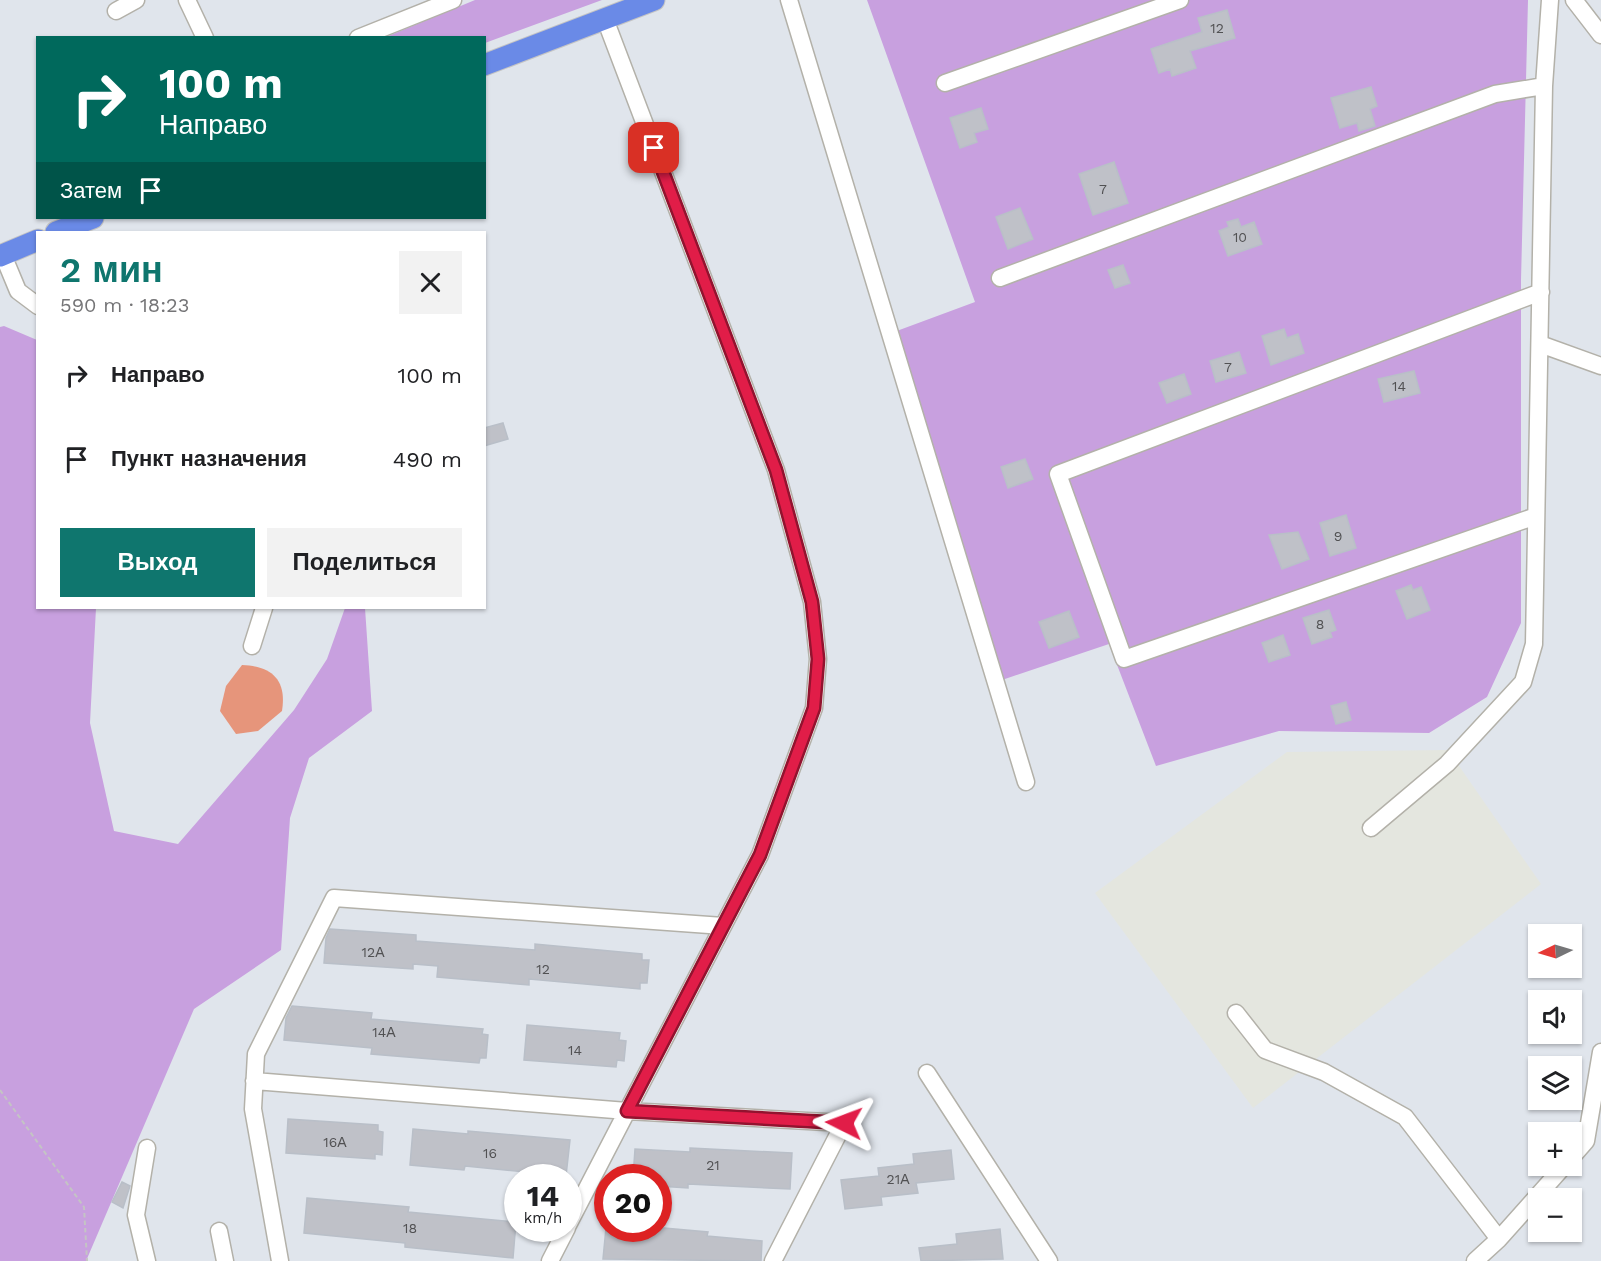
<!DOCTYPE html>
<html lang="ru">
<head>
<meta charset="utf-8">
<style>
  :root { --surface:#fff; --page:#f2f2f2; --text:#202124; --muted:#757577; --accent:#0f766e }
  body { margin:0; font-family:"Work Sans",sans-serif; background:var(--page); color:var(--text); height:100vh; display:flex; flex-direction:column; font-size:22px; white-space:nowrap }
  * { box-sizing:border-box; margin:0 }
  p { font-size:20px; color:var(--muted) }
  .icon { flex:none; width:33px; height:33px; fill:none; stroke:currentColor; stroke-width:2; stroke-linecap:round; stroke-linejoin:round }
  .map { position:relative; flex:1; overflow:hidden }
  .details { position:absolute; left:36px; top:231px; width:450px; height:378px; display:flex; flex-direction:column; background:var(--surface); border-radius:0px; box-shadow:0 2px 4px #0004 }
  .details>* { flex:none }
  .guide { position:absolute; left:36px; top:36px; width:450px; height:183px; border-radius:0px; box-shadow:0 2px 4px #0004; background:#00695c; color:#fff; overflow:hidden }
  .needle { width:39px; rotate:265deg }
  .controls { position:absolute; left:1528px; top:924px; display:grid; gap:12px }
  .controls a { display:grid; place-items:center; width:54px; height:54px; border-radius:0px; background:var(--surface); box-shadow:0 2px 4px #0004; font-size:30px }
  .speed { position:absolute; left:504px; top:1164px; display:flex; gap:12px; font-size:30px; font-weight:700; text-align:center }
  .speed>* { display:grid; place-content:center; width:78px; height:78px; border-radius:50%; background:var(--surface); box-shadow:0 2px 4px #0004; line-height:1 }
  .speed small { font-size:15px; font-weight:400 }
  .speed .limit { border:9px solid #d22; background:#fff; color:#111 }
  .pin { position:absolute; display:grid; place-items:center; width:51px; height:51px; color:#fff; margin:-26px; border-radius:12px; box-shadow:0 3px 9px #0006 }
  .me { position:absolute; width:66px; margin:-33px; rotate:273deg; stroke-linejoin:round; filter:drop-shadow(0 0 4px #0008) }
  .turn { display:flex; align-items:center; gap:21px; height:126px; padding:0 24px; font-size:27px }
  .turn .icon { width:78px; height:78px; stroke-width:2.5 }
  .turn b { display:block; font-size:42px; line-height:51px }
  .then { display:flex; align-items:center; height:57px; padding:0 24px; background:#0003; gap:12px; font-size:22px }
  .round { display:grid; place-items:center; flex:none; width:63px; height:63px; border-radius:0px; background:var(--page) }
  .summary { display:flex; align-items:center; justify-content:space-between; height:102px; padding:0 24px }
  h1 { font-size:36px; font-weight:600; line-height:45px; color:var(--accent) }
  .button { display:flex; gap:12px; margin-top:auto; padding:12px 24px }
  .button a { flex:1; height:69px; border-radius:0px; background:var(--accent); color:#fff; font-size:24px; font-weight:600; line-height:69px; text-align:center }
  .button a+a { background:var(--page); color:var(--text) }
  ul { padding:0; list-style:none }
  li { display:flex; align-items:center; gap:18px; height:84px; padding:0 24px }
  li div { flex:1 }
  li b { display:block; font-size:22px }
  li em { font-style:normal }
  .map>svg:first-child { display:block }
</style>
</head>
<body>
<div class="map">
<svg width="1601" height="1261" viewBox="0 0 1601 1261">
  <rect width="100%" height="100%" fill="#e0e5ec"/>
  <path fill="#e4e6df" d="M1448,750L1541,884L1253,1108L1095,893L1287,752Z"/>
  <path fill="#c8a0df" d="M475,0H602L485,43L484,38L386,37Z
    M867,0H1528L1521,280V623L1487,697L1429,733L1279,731L1156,766L1109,644L1002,680L894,332L975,302Z
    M4,326L37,340L38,608H96L90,723L114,831L178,844L294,710L327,659L345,608H365L372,711L309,758L290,818L281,950L194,1009L86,1261H0V327Z"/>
  <path fill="#e6957b" d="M242,665C272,666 287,680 282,711L258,731L236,734L220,711L226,686Z"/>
  <path fill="#bfc1c8" stroke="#b9bfc8" stroke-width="1.5" d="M1227,10L1235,38L1190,51L1196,68L1172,76L1170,69L1159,73L1151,49L1202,32L1198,18Z
    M1371,87L1377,106L1370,109L1375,126L1359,131L1357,123L1340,128L1331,98Z
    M981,108L988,129L974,133L977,142L960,148L950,118Z
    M1114,162L1128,203L1093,215L1079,174Z
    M1020,208L1033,239L1008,249L996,217Z
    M1238,219L1241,227L1254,222L1262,244L1228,256L1219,231L1229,227L1227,222Z
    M1123,265L1130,283L1115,288L1108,270Z
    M1284,329L1287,338L1298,334L1304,353L1271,365L1262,336Z
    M1239,352L1246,373L1216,382L1210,361Z
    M1414,371L1420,393L1384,402L1378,379Z
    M1184,374L1191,394L1167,403L1159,383Z
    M503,423L508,439L484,446V428Z
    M1025,459L1033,479L1008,488L1001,467Z
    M1346,515L1356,548L1330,556L1320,523Z
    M1298,532L1309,559L1282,569L1269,535Z
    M1411,585L1413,590L1421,587L1430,610L1407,619L1396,591Z
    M1329,610L1336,630L1330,632L1332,637L1312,644L1303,618Z
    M1069,611L1079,637L1049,648L1039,622Z
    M1283,635L1290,655L1269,662L1262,643Z
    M1346,702L1351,720L1336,724L1331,706Z
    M330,929L416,935V941L535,950V944L642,954V960H649L647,983H640V989L529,979V985L437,977L438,966L413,964V969L324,963L326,938Z
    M292,1006L372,1013L371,1019L483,1029L482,1034L488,1035L486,1058H480L479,1063L371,1054L372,1048L284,1040L286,1018Z
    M527,1025L620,1033L619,1040L626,1041L624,1061L617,1060L616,1067L524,1060Z
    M288,1119L378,1125V1131L383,1132L382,1155L375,1154V1159L286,1153Z
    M413,1129L468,1134V1131L570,1140L566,1176L465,1166L464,1170L410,1165Z
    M690,1148L792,1153L790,1189L688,1184V1188L658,1186V1178H633L635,1149L690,1152Z
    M951,1150L954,1179L916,1183L918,1193L881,1197L882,1205L845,1209L841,1180L879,1176L878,1168L914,1164L913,1154Z
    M122,1182L130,1186L123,1208L112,1202Z
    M307,1198L409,1207L408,1212L516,1222L513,1258L405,1247V1243L304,1233Z
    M606,1228H664L708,1232L707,1236L762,1241L761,1261L603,1259Z
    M1000,1229L1003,1259L921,1261L919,1248L957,1244L956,1234Z"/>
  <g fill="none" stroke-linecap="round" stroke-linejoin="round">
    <defs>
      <path id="minor" d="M187,0L205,38
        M789,0L1026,782
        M1574,0L1601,35
        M116,11L136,0
        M358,38L453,0
        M945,83L1180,0
        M3,255L18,291L38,306
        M1000,278L1495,94L1544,86
        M1540,344L1601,366
        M1536,516L1124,659L1058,474L1541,292
        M252,646L264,608
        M1371,828L1447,764L1523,682L1534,644L1544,86L1550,0
        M1236,1013L1265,1050L1324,1072L1405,1117L1499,1239
        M927,1073L1049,1261
        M254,1081L627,1111L844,1123L773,1261
        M147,1148L136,1215L147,1261
        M1572,1157L1586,1141L1601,1052
        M568,1225L760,855L814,708L818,659L812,602L776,470L605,19
        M219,1231L225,1261
        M280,1261L253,1109L256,1054L334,898L723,926
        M550,1261L567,1228
        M1475,1261L1499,1239L1564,1166"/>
      <path id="major" d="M484,65L654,0
        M56,232L93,218
        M0,256L38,240"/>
    </defs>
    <use href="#minor" stroke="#b3b1a9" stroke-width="19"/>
    <use href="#major" stroke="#c4c4c4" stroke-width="23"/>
    <path stroke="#c4c4c4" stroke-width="2" stroke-dasharray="4.5 3" stroke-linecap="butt" d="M0,1090L84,1207L87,1261"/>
    <use href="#minor" stroke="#fff" stroke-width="16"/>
    <use href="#major" stroke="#6a8ae7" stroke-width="21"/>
  </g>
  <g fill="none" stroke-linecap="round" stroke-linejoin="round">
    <defs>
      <path id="route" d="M654,148L776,470L812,602L818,659L814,708L760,855L627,1111L844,1123"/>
    </defs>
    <use href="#route" stroke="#92132f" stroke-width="15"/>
    <use href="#route" stroke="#e11d48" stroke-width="10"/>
  </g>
  <g text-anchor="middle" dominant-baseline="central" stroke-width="6" stroke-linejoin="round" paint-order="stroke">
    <g font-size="14" fill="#515153">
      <text x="1217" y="28">12</text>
      <text x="1103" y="189">7</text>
      <text x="1240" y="237">10</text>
      <text x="1228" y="367">7</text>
      <text x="1399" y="386">14</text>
      <text x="1338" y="536">9</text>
      <text x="1320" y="624">8</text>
      <text x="373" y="952">12А</text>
      <text x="543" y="969">12</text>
      <text x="384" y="1032">14А</text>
      <text x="575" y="1050">14</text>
      <text x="335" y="1142">16А</text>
      <text x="490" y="1153">16</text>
      <text x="713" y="1165">21</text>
      <text x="898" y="1179">21А</text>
      <text x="410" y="1228">18</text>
    </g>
  </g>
</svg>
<div class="controls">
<a><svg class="needle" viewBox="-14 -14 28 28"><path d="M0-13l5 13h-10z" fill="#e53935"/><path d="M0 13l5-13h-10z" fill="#757577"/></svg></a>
<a><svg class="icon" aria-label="sound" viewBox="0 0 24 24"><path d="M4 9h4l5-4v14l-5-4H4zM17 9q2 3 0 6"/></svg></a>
<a><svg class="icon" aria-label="layers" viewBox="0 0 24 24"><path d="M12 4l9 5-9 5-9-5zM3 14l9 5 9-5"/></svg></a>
<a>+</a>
<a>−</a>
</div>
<div class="speed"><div>14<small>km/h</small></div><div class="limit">20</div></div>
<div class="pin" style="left:654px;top:148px;background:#d93025"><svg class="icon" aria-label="arrive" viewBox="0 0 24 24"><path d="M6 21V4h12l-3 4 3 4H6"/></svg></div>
<svg class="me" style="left:844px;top:1123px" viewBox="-20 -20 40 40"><path d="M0-17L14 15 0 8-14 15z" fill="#e11d48" stroke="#fff" stroke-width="4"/></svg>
<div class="guide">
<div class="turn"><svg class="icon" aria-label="right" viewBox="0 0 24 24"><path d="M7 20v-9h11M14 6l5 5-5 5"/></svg><div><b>100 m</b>Направо</div></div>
<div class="then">Затем<svg class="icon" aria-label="arrive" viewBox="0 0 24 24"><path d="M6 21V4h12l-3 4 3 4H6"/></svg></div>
</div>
<section class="details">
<div class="summary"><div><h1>2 мин</h1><p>590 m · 18:23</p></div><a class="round"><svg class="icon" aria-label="close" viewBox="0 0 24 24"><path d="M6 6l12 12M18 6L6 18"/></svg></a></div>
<ul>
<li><svg class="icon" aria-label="right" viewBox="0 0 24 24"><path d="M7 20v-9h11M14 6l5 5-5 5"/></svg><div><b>Направо</b></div><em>100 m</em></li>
<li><svg class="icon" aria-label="arrive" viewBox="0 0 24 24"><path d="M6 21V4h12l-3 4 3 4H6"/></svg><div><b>Пункт назначения</b></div><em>490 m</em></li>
</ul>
<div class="button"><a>Выход</a><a>Поделиться</a></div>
</section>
</div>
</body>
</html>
